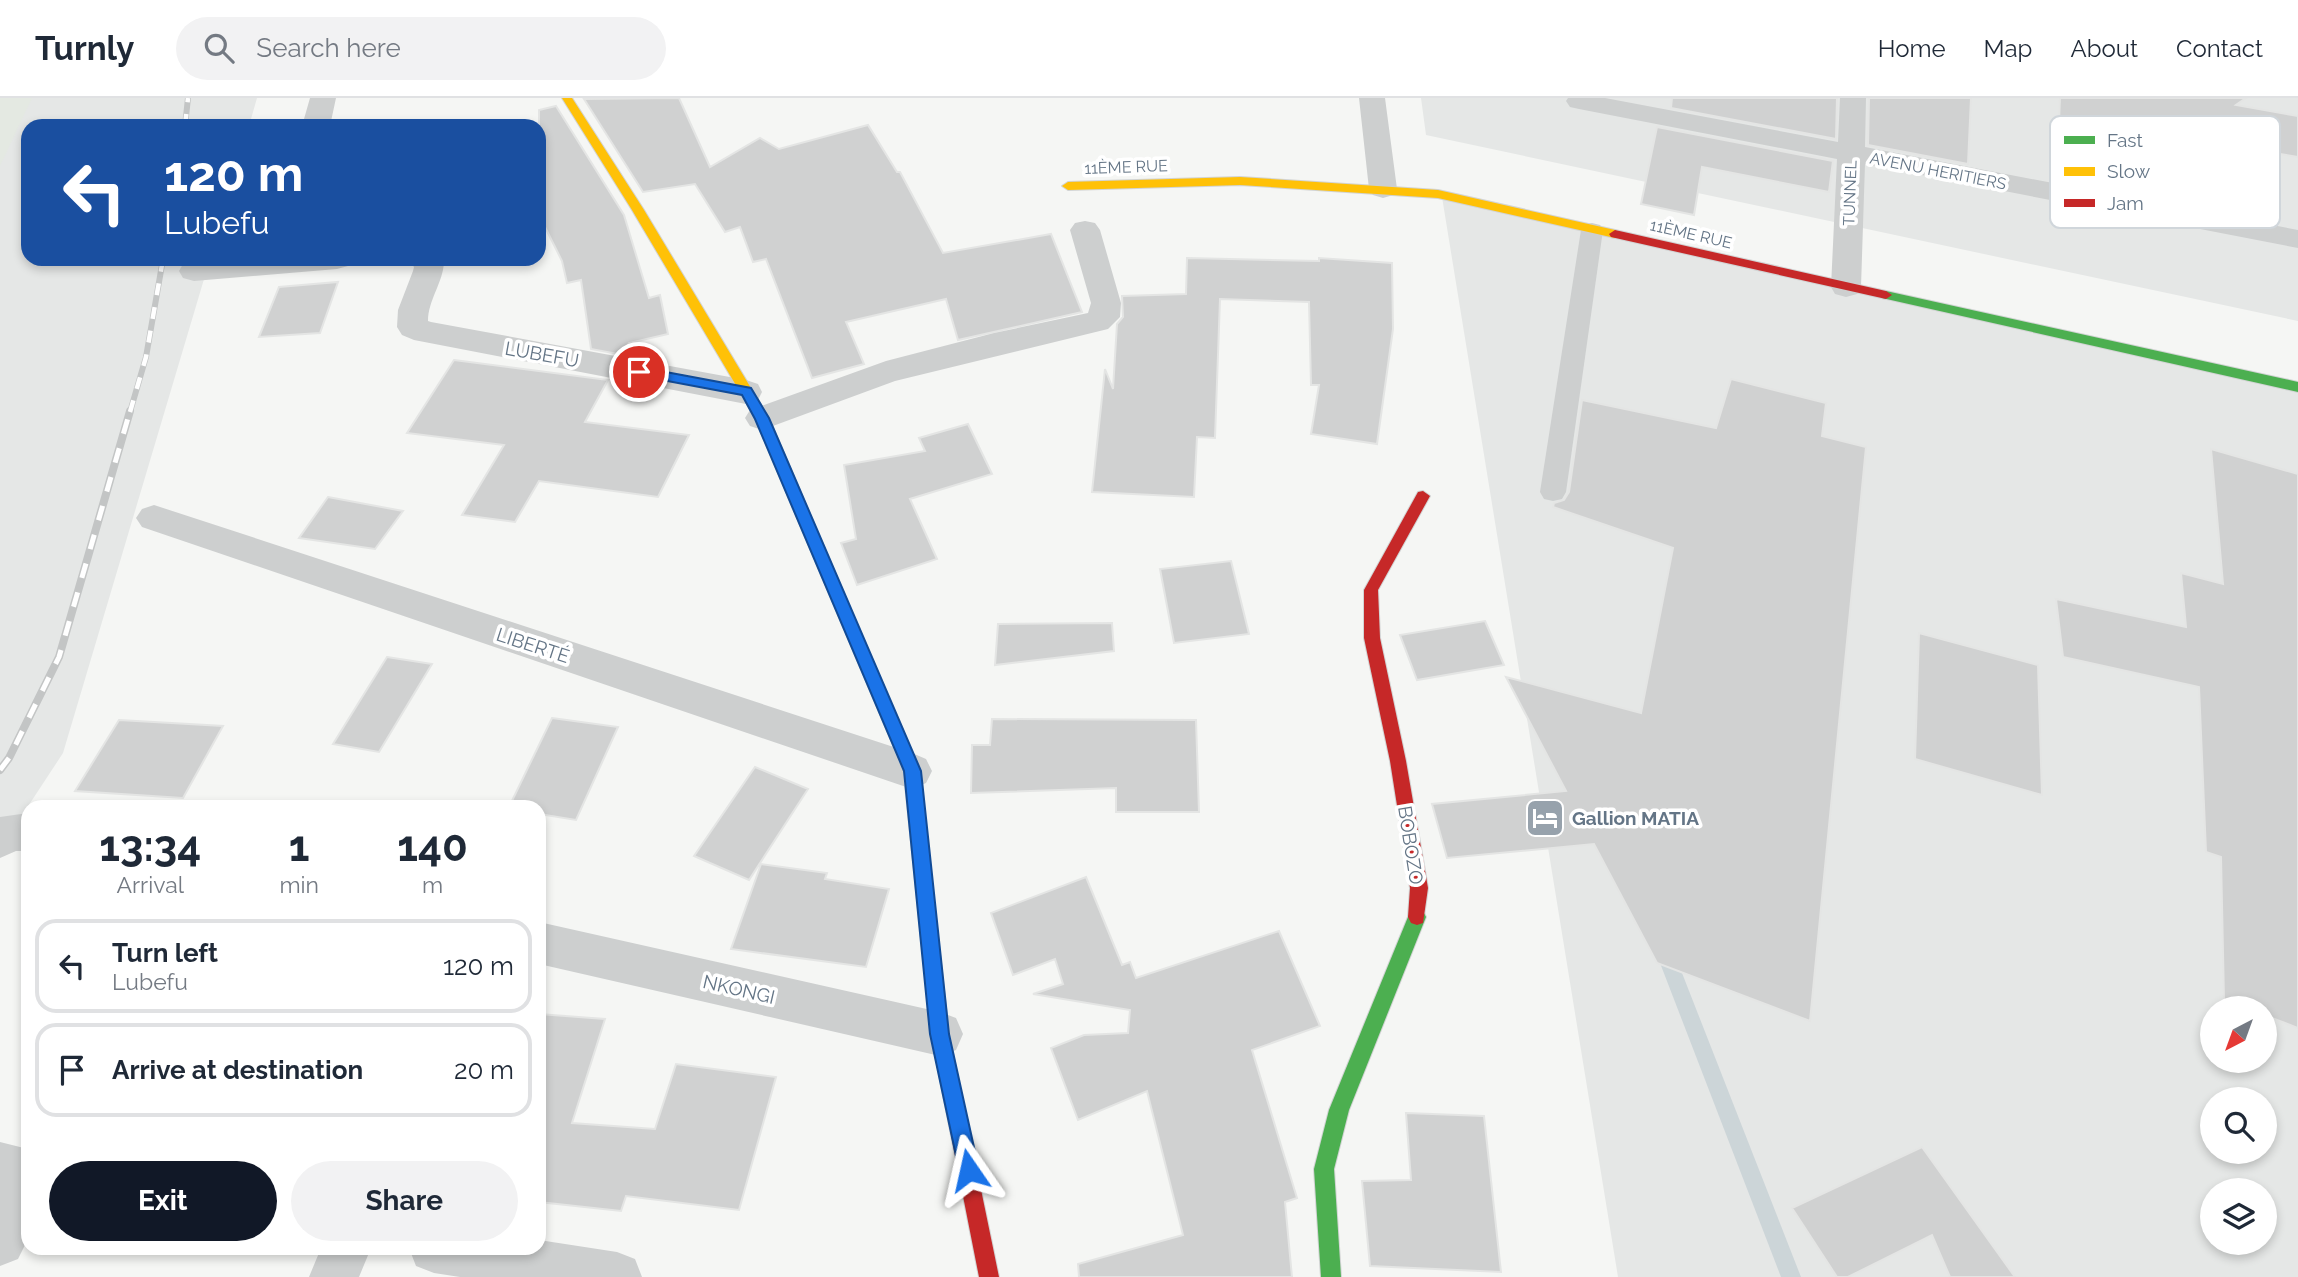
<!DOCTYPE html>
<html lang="en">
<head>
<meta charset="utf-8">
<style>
  :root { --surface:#fff; --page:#f2f2f3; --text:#1f2937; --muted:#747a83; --line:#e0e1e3; --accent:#111827 }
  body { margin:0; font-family:Raleway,sans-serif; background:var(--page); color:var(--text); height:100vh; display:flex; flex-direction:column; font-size:26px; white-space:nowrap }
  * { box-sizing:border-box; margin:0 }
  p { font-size:23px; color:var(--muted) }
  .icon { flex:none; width:38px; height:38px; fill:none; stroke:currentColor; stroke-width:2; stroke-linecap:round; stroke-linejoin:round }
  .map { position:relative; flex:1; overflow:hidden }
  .panel { position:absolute; left:21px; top:702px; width:525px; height:455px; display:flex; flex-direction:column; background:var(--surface); border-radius:21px; box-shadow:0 4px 10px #0003 }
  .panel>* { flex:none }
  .top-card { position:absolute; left:21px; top:21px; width:525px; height:147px; border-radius:21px; box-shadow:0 4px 10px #0003; background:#1a4fa0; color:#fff; overflow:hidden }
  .needle { width:46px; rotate:221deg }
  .tools { position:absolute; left:2200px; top:898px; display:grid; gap:14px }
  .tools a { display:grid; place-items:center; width:77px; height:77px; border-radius:50%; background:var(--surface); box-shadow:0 4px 10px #0003; font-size:35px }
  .pin { position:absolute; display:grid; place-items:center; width:60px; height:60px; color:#fff; margin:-30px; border:4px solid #fff; border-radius:50%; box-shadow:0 2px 7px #0007 }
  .me { position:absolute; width:77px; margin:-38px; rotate:349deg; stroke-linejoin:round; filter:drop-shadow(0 0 5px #0008) }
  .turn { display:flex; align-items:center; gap:24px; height:147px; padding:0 28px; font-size:32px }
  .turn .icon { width:91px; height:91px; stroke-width:2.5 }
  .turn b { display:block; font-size:49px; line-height:60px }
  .eta { display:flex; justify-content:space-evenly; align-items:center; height:119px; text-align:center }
  .eta b { font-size:42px; font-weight:700; line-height:49px }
  .cta { display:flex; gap:14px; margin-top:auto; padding:14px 28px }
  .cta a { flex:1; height:80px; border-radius:42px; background:var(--accent); color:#fff; font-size:28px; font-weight:700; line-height:80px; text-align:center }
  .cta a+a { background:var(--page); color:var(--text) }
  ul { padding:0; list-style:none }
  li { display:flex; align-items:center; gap:21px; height:94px; margin:0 14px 10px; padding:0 14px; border:4px solid var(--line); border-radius:21px }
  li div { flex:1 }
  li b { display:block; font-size:26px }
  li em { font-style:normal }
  header { display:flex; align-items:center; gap:42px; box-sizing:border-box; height:98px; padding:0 35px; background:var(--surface); border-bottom:2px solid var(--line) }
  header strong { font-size:33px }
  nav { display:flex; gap:38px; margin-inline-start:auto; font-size:24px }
  .search { width:490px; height:63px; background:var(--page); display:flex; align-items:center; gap:18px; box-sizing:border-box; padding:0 24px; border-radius:38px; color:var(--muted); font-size:26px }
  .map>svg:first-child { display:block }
</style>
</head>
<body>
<header>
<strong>Turnly</strong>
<div class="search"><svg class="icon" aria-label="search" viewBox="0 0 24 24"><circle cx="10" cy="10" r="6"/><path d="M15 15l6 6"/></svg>Search here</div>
<nav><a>Home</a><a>Map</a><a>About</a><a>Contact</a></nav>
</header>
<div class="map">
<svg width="2298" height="1179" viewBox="0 0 2298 1179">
  <rect width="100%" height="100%" fill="#f5f6f4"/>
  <path fill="#e5e7e6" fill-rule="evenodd" d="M0,0H257L249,28H28V161H210L63,655L0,751Z
    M1421,0H2298V223L1426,37Z
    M1442,99L2298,292V1179H1618ZM2212,910H2264V962H2212ZM2212,1001H2264V1054H2212ZM2212,1092H2264V1144H2212Z"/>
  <path fill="#e4e9e2" d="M0,0H32L0,68Z"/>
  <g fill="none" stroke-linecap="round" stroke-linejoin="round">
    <path fill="#ccd5d8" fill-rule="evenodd" d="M1664,843L1670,846L1673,852L1801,1179H1781L1655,852L1658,846Z"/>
  </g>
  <path fill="#d0d1d1" stroke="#e4e5e4" stroke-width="2" d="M679,0L710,69L760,40L779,51L868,27L897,74H900L943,155L1051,136L1082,214L958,242L946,201L846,224L864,266L812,280L766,161L753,164L740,129L725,134L695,86L643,94L584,1Z
    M1672,0H1837L1836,41L1671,10Z
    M1869,0H1971L1968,66L1868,47Z
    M2060,0H2246L2236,7L2298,18V59L2237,49L2235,45L2196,36L2186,43L2059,24Z
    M556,8L624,117L649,200L660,197L668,236L629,245L623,257L591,251L581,182L567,185L562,163L539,117V12Z
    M1657,29L1833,63L1829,94L1702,69L1694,117L1641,106Z
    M1187,160L1319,163V160L1392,165L1393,231L1377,346L1311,336L1319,287H1311L1309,204L1220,201L1215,340L1197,339L1194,399L1092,394L1105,271L1113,291L1117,226L1123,219L1122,198L1186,196Z
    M338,184L320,235L259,239L279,189Z
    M454,262L608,282L585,324L689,337L658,399L539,383L515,424L462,417L504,347L407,335Z
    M1731,281L1826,305L1822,338L1866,349L1810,923L1657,865L1594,746L1447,760L1432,706L1566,693L1506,579L1641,615L1673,450L1553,409L1554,405L1564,402L1569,394L1582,302L1716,330Z
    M968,326L992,376L910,401L937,461L857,487L841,445L856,441L844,367L925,353L919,340Z
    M2211,351L2298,376V930L2264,917V910H2245L2224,902L2221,759L2206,754L2199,589L2063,559L2056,501L2186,529L2181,475L2223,486Z
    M328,399L403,413L375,451L299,440Z
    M1231,463L1249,536L1174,545L1160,471Z
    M1485,523L1504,567L1417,582L1400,537Z
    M1112,525L1114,553L995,567L998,526Z
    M1919,535L2038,567L2042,697L1915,661Z
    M387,559L432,566L379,654L333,646Z
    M552,620L618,629L576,722L539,716V709H509Z
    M992,621L1196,622L1199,714H1116V690L971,695L972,647H990Z
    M119,622L223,628L183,700L75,693Z
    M755,669L808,691L749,782L694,758Z
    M761,766L827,775L825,781L889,791L866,869L731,851Z
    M1086,779L1122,867L1130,864L1136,880L1279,833L1320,928L1252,952L1297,1100L1285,1104L1292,1179H1079L1078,1166L1183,1137L1147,993L1078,1022L1051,950L1084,937L1128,935L1130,912L1033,896L1063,886L1055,861L1013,877L991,815Z
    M539,916L605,921L572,1025L655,1031L676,966L776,979L739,1112L626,1098L621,1113L539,1104Z
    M1406,1015L1484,1018L1501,1174L1370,1168L1362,1083L1411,1082Z
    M1922,1049L2015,1179H1950L1932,1137L1848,1179H1837L1792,1110Z"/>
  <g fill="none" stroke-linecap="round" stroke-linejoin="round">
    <defs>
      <path id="fast" d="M1886,193L2298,284V294L1882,200L1880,197Z
        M761,313L768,318L920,673L921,687L919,692L913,694L907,692L904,673L754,318Z
        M1417,811L1423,813L1426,819L1349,1012L1334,1071L1341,1179H1321L1314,1071L1329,1012L1408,819L1411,813Z"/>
      <path id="slow" d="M562,0H572L644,112L766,315L768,318L766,321H756L632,112Z
        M1240,79L1438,92L1615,132L1621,136L1615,140L1438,100L1240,87L1068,92L1062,88L1068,84Z"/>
      <path id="jam" d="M1615,132L1886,193L1892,197L1886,201L1611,139L1609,136Z
        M1423,393L1430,398L1378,492L1380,540L1406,663L1428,790L1423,825L1417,827L1411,825L1408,819L1410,790L1390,663L1364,540V492L1418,394Z
        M913,680L919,682L921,687L949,936L999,1179H979L931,936L905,687L907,682Z"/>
    </defs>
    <use href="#fast" stroke="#d2d4d4" stroke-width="2"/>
    <use href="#slow" stroke="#d2d4d4" stroke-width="2"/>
    <use href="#jam" stroke="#d2d4d4" stroke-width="2"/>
    <path fill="#cdcfcf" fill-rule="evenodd" d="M1592,125L1600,127L1603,132L1566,394L1562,401L1553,403L1544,401L1540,394L1581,132L1584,127Z"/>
    <path fill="#cdcfcf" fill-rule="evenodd" d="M310,0H336L330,28H302Z
      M1359,0H1385L1397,91L1393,97L1383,100L1373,97L1369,91Z
      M1568,0H1605L1838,44L1840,0H1866L1865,49L2298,132V150L1865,66L1861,189L1857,196L1846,199L1835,196L1831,189L1837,61L1579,11L1570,9L1566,3Z
      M1085,123L1095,125L1100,132L1121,205L1120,219L1108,231L895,283L762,332L750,328L745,320L750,312L886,263L994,235L1088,215L1091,205L1070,132L1075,125Z
      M219,161H352L348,168L337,171L194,183L183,180L179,173L183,166Z
      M408,161H442L444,164C443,185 428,202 428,223L431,224L746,282L758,286L762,294L758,302L746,306L414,242L402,237L397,229L398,212L413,173L414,169Z
      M154,407L912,655L926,661L932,673L926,685L912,691L142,429L136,420L142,411Z
      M28,715V753H16L0,760V719Z
      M539,824L940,914L956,920L963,936L956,952L940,958L539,866Z
      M0,1044L28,1051V1141L18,1161L0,1168Z
      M539,1142L617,1154L635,1161L642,1179H460L434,1175L416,1168L409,1150H539Z
      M321,1150H371L359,1179H309Z"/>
    <use href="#fast" fill="#4caf50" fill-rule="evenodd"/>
    <use href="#slow" fill="#ffc107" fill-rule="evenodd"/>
    <use href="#jam" fill="#c62828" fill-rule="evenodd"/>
    <defs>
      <path id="rail-far1" d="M185,28L188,0
        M130,314L146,259L163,161"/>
      <path id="rail" d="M0,672L9,660L59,559L130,313"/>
    </defs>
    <use href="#rail-far1" stroke="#c3c5c5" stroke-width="6"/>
    <use href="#rail" stroke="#c3c5c5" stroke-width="8"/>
    <use href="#rail-far1" stroke="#fff" stroke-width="4.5" stroke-dasharray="12" stroke-linecap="butt"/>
    <use href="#rail" stroke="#fff" stroke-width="5" stroke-dasharray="15" stroke-linecap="butt"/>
  </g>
  <path fill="#1a73e8" stroke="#114b97" stroke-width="2" d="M639,269L751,290L769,320L921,673L949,936L979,1072L976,1079L969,1082L962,1079L959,1072L930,936L904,673L755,321L742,297L635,277V270Z"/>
  <defs>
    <symbol id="hotel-square" viewBox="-11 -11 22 22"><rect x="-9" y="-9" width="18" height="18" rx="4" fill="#97a2ac" stroke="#fff"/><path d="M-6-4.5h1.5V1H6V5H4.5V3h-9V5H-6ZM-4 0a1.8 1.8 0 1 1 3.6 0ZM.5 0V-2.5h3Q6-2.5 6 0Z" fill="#fff"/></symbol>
  </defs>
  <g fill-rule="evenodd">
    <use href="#hotel-square" x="1523" y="698" width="44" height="44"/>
  </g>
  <g text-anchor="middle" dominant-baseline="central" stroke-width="7" stroke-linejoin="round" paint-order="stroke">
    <g font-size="16" fill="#647586" stroke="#fff">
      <text transform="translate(1126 69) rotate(-2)">11ÈME RUE</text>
      <text transform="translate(1938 73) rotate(11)">AVENU HERITIERS</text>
      <text transform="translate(1850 95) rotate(-88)">TUNNEL</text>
      <text transform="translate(1691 136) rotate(13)">11ÈME RUE</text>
    </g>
    <g font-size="19" fill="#647586" stroke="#fff">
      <text transform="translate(542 256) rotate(10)">LUBEFU</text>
      <text transform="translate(533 547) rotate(18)">LIBERTÉ</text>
      <text transform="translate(1411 747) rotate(81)">BOBOZO</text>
      <text transform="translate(739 891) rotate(13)">NKONGI</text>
    </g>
    <g font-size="19" font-weight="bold" fill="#647586" stroke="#fff" text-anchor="start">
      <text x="1572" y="720">Gallion MATIA</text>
    </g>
  </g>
  <rect x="2050" y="18" width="230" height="112" rx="10" fill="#fff" stroke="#d0d6db" stroke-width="2"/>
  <rect x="2064" y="38" width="31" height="8" fill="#4caf50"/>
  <rect x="2064" y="69" width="31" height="9" fill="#ffc107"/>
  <rect x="2064" y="101" width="31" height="8" fill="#c62828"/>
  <g font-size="19" fill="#647586">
    <text x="2107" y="49">Fast</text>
    <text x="2107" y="80">Slow</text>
    <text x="2107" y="112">Jam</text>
  </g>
</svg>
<div class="tools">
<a><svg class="needle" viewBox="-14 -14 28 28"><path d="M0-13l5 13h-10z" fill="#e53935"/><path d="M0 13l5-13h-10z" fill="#747a83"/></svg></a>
<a><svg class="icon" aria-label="search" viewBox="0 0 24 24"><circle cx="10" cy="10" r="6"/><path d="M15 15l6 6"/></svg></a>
<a><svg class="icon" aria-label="layers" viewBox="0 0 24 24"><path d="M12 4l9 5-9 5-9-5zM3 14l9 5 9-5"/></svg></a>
</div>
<div class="pin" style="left:639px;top:274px;background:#d93025"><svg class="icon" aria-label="arrive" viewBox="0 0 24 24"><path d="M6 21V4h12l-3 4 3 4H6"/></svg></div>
<svg class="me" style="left:969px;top:1072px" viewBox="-20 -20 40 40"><path d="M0-17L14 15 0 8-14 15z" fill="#1a73e8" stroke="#fff" stroke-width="4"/></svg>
<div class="top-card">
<div class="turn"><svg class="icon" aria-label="left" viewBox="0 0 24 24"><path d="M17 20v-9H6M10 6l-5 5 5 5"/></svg><div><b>120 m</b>Lubefu</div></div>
</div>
<section class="panel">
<div class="eta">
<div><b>13:34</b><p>Arrival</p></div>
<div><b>1</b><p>min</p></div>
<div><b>140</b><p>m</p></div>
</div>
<ul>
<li><svg class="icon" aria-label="left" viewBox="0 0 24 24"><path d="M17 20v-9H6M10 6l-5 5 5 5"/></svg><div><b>Turn left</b><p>Lubefu</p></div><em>120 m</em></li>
<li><svg class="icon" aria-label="arrive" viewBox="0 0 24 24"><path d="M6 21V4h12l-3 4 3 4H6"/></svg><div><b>Arrive at destination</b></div><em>20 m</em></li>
</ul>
<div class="cta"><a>Exit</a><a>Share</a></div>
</section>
</div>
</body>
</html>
